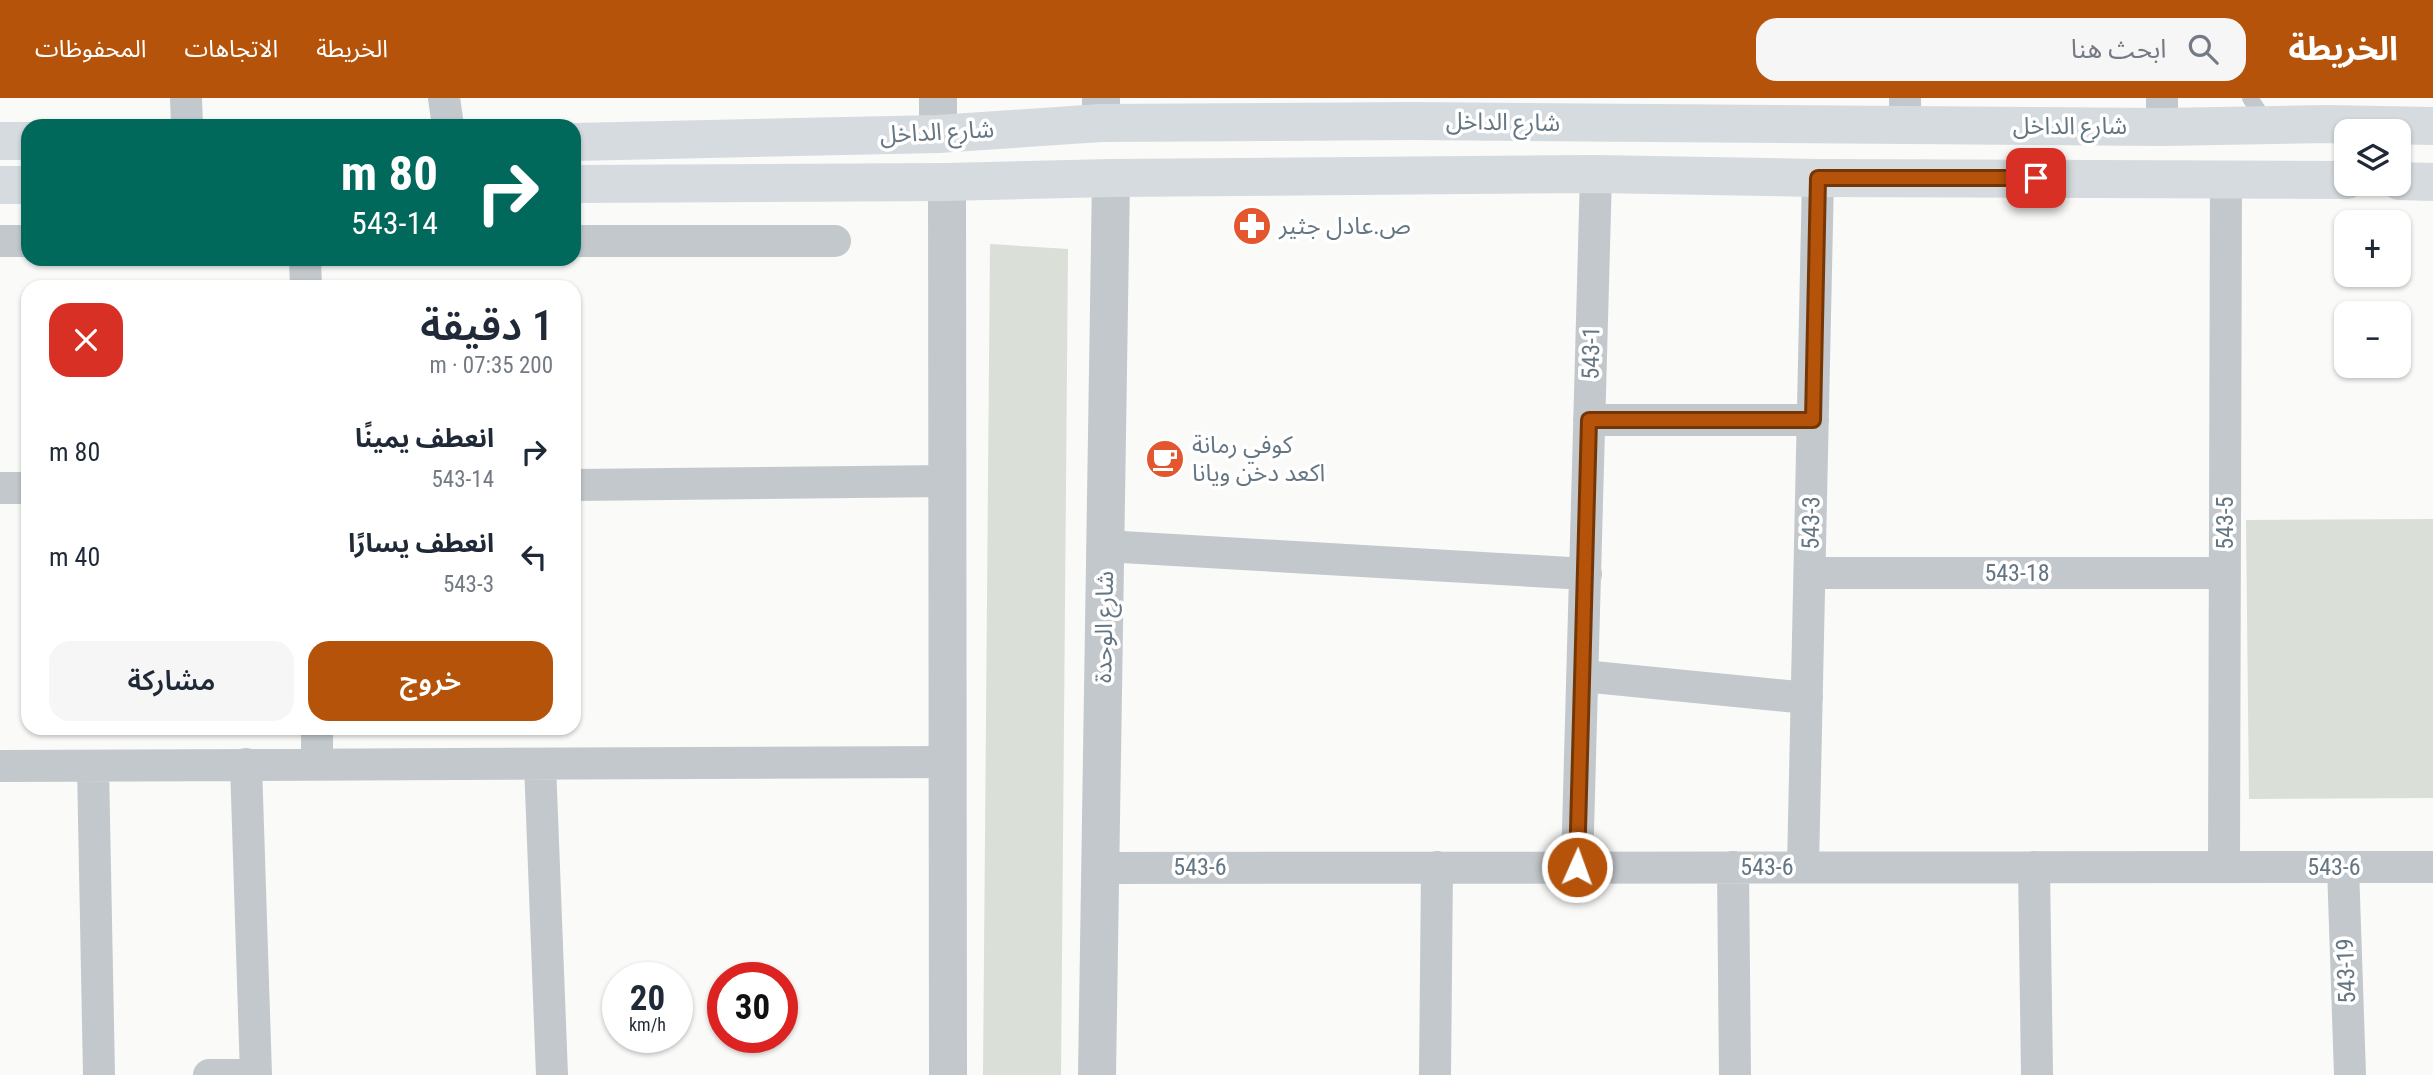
<!DOCTYPE html>
<html lang="ar">
<head>
<meta charset="utf-8">
<style>
  :root { --surface:#fff; --page:#f6f6f7; --text:#1f2937; --muted:#747a83; --accent:#b45309 }
  body { margin:0; font-family:"Roboto Condensed","Noto Sans Arabic",sans-serif; background:var(--page); color:var(--text); direction:rtl; height:100vh; display:flex; flex-direction:column; font-size:26px; white-space:nowrap }
  * { box-sizing:border-box; margin:0 }
  p { font-size:23px; color:var(--muted) }
  .icon { flex:none; width:38px; height:38px; fill:none; stroke:currentColor; stroke-width:2; stroke-linecap:round; stroke-linejoin:round }
  .map { position:relative; flex:1; overflow:hidden; direction:ltr }
  .drawer { position:absolute; left:21px; top:182px; width:560px; height:455px; display:flex; flex-direction:column; background:var(--surface); border-radius:21px; box-shadow:0 2px 5px #0004; direction:rtl }
  .drawer>* { flex:none }
  .guide { position:absolute; left:21px; top:21px; width:560px; height:147px; border-radius:21px; box-shadow:0 2px 5px #0004; direction:rtl; background:#00695c; color:#fff; overflow:hidden }
  .buttons { position:absolute; left:2334px; top:21px; display:grid; gap:14px }
  .buttons a { display:grid; place-items:center; width:77px; height:77px; border-radius:14px; background:var(--surface); box-shadow:0 2px 5px #0004; font-size:35px }
  .speed { position:absolute; left:602px; top:864px; display:flex; gap:14px; font-size:35px; font-weight:700; text-align:center }
  .speed>* { display:grid; place-content:center; width:91px; height:91px; border-radius:50%; background:var(--surface); box-shadow:0 2px 5px #0004; line-height:1 }
  .speed small { font-size:18px; font-weight:400 }
  .speed .limit { border:10px solid #d22; background:#fff; color:#111 }
  .pin { position:absolute; display:grid; place-items:center; width:60px; height:60px; color:#fff; margin:-30px; border-radius:14px; box-shadow:0 4px 10px #0006 }
  .me { position:absolute; width:77px; margin:-38px; rotate:2deg; stroke-linejoin:round; filter:drop-shadow(0 0 5px #0008) }
  .turn { display:flex; align-items:center; gap:24px; height:147px; padding:0 28px; font-size:32px }
  .turn .icon { width:91px; height:91px; stroke-width:2.5 }
  .turn b { display:block; font-size:49px; line-height:60px }
  .round { display:grid; place-items:center; flex:none; width:74px; height:74px; border-radius:21px; background:var(--page) }
  .overview { display:flex; align-items:center; justify-content:space-between; height:119px; padding:0 28px }
  h1 { font-size:42px; font-weight:600; line-height:52px }
  .action { display:flex; gap:14px; margin-top:auto; padding:14px 28px }
  .action a { flex:1; height:80px; border-radius:21px; background:var(--accent); color:#fff; font-size:28px; font-weight:600; line-height:80px; text-align:center }
  .action a+a { background:var(--page); color:var(--text) }
  ul { padding:0; list-style:none }
  li { display:flex; align-items:center; gap:21px; height:105px; padding:0 28px }
  li div { flex:1 }
  li b { display:block; font-size:26px }
  li em { font-style:normal }
  header { display:flex; align-items:center; gap:42px; box-sizing:border-box; height:98px; padding:0 35px; background:var(--accent); color:#fff }
  header strong { font-size:33px }
  nav { display:flex; gap:38px; margin-inline-start:auto; font-size:24px }
  .search { width:490px; height:63px; background:var(--page); display:flex; align-items:center; gap:18px; box-sizing:border-box; padding:0 24px; border-radius:21px; color:var(--muted); font-size:26px }
  .map>svg:first-child { display:block }
</style>
</head>
<body>
<header>
<strong>الخريطة</strong>
<div class="search"><svg class="icon" aria-label="search" viewBox="0 0 24 24"><circle cx="10" cy="10" r="6"/><path d="M15 15l6 6"/></svg>ابحث هنا</div>
<nav><a>الخريطة</a><a>الاتجاهات</a><a>المحفوظات</a></nav>
</header>
<div class="map">
<svg width="2433" height="977" viewBox="0 0 2433 977">
  <rect width="100%" height="100%" fill="#fafaf8"/>
  <path fill="#dadfd7" d="M990,146L1068,151L1061,977H983Z
    M2433,421V700L2249,701L2246,422Z"/>
  <g fill="none" stroke-linecap="round" stroke-linejoin="round">
    <path stroke="#c3c8cc" stroke-width="16" d="M2250,0L2266,24"/>
    <path stroke="#c3c8cc" stroke-width="32" d="M186,0L187,28
      M444,0L448,28
      M2162,0V29
      M1905,27V0
      M0,143H28
      M574,143H835
      M305,161L306,189
      M1589,322H1813
      M574,387L947,383
      M0,390H28
      M1105,448L1586,476
      M1810,475H2225
      M1583,578L1807,600
      M317,630V666
      M246,666L256,977
      M540,666L552,977
      M0,668L948,664
      M93,668L99,977
      M1577,769L1596,76
      M1733,769L1735,977
      M1803,769L1818,80
      M2034,769L2037,977
      M2224,769L2226,80
      M2343,769L2350,977
      M1100,770L2433,769
      M209,977H256
      M1435,977L1437,769"/>
    <path stroke="#c3c8cc" stroke-width="38" d="M938,0V36
      M1101,25V0
      M947,84L948,977
      M1097,977L1111,80"/>
    <path stroke="#d6dbdf" stroke-width="38" d="M0,43H28
      M574,44L938,36L1101,25L1413,23L2162,29L2327,26L2433,28
      M2399,83L2433,84
      M574,86L947,84L1111,80L1596,76L1818,80L2347,82
      M0,87H28"/>
  </g>
  <g fill="none" stroke-linecap="round" stroke-linejoin="round">
    <defs>
      <path id="route" d="M1577,769L1589,322H1813L1818,80H2036"/>
    </defs>
    <use href="#route" stroke="#753606" stroke-width="18"/>
    <use href="#route" stroke="#b45309" stroke-width="12"/>
  </g>
  <defs>
    <symbol id="pharmacy-disc" viewBox="-11 -11 22 22"><circle r="9.5" fill="#e4572e" stroke="#fff"/><path d="M-2-6h4v4h4v4h-4v4h-4v-4h-4v-4h4Z" fill="#fff"/></symbol>
    <symbol id="cafe-disc" viewBox="-11 -11 22 22"><circle r="9.5" fill="#e4572e" stroke="#fff"/><path d="M-5.5-4.5H6V0H3Q3 3.5 0 3.5H-2.5Q-5.5 3.5-5.5 0ZM3-3.2v2h1.7v-2ZM-6 4.5H4V6H-6Z" fill="#fff"/></symbol>
  </defs>
  <g fill-rule="evenodd">
    <use href="#pharmacy-disc" x="1230" y="106" width="44" height="44"/>
    <use href="#cafe-disc" x="1143" y="339" width="44" height="44"/>
  </g>
  <g text-anchor="middle" dominant-baseline="central" stroke-width="7" stroke-linejoin="round" paint-order="stroke">
    <g font-size="24" fill="#657683" stroke="#fff">
      <text transform="translate(1503 24) rotate(1)">شارع الداخل</text>
      <text x="2070" y="28">شارع الداخل</text>
      <text transform="translate(937 34) rotate(-3)">شارع الداخل</text>
      <text transform="translate(1591 255) rotate(-89)">543-1</text>
      <text transform="translate(1811 425) rotate(-89)">543-3</text>
      <text transform="translate(2225 425) rotate(-90)">543-5</text>
      <text x="2017" y="475">543-18</text>
      <text transform="translate(1104 529) rotate(-89)">شارع الوحدة</text>
      <text x="1200" y="769">543-6</text>
      <text x="1767" y="769">543-6</text>
      <text x="2334" y="769">543-6</text>
      <text transform="translate(2346 873) rotate(-92)">543-19</text>
    </g>
    <g font-size="24" fill="#657683" stroke="#fff" text-anchor="start">
      <text x="1279" y="128">ص.عادل جثير</text>
      <text x="1192" y="347">كوفي رمانة<tspan x="1192" dy="28">اكعد دخن ويانا</tspan></text>
    </g>
  </g>
</svg>
<div class="buttons">
<a><svg class="icon" aria-label="layers" viewBox="0 0 24 24"><path d="M12 4l9 5-9 5-9-5zM3 14l9 5 9-5"/></svg></a>
<a>+</a>
<a>−</a>
</div>
<div class="speed"><div>20<small>km/h</small></div><div class="limit">30</div></div>
<div class="pin" style="left:2036px;top:80px;background:#d93025"><svg class="icon" aria-label="arrive" viewBox="0 0 24 24"><path d="M6 21V4h12l-3 4 3 4H6"/></svg></div>
<svg class="me" style="left:1577px;top:769px" viewBox="-20 -20 40 40"><circle r="17" fill="#b45309" stroke="#fff" stroke-width="3"/><path d="M0-11L8 9 0 5-8 9z" fill="#fff"/></svg>
<div class="guide">
<div class="turn"><svg class="icon" aria-label="right" viewBox="0 0 24 24"><path d="M7 20v-9h11M14 6l5 5-5 5"/></svg><div><b>80 m</b>543-14</div></div>
</div>
<section class="drawer">
<div class="overview"><div><h1>1 دقيقة</h1><p>200 m · 07:35</p></div><a class="round" style="background:#d93025;color:#fff"><svg class="icon" aria-label="close" viewBox="0 0 24 24"><path d="M6 6l12 12M18 6L6 18"/></svg></a></div>
<ul>
<li><svg class="icon" aria-label="right" viewBox="0 0 24 24"><path d="M7 20v-9h11M14 6l5 5-5 5"/></svg><div><b>انعطف يمينًا</b><p>543-14</p></div><em>80 m</em></li>
<li><svg class="icon" aria-label="left" viewBox="0 0 24 24"><path d="M17 20v-9H6M10 6l-5 5 5 5"/></svg><div><b>انعطف يسارًا</b><p>543-3</p></div><em>40 m</em></li>
</ul>
<div class="action"><a>خروج</a><a>مشاركة</a></div>
</section>
</div>
</body>
</html>
